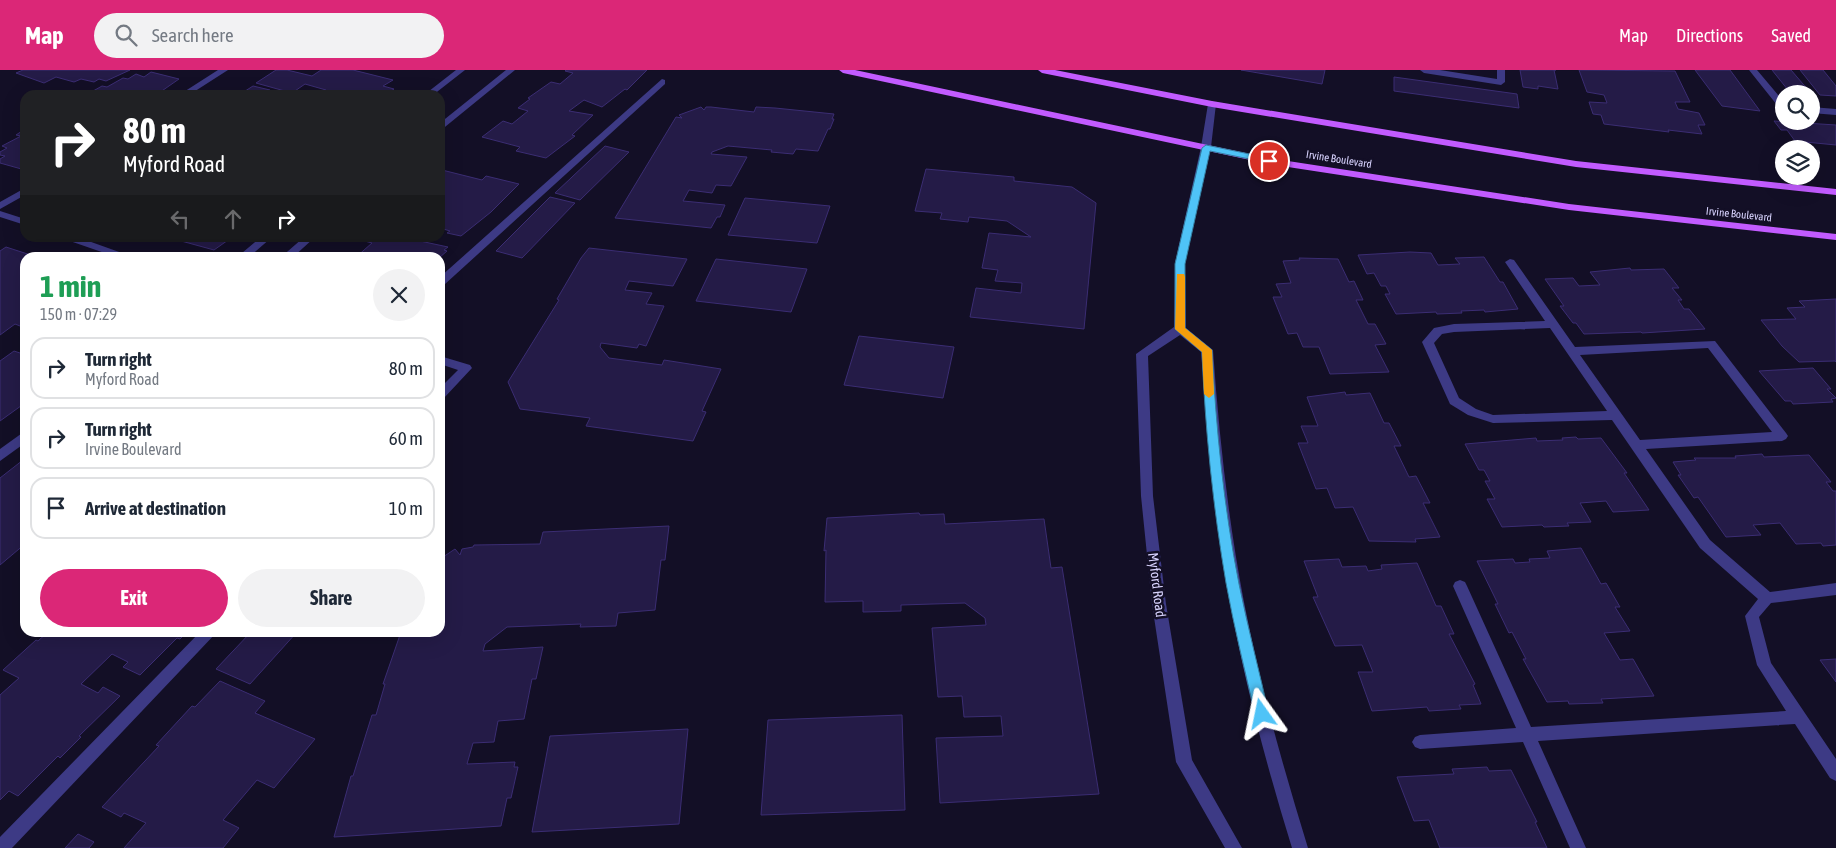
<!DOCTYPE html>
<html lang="en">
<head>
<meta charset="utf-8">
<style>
  :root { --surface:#fff; --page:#f2f2f3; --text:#1f2937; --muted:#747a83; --line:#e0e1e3; --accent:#db2777 }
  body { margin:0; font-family:"Asap Condensed",sans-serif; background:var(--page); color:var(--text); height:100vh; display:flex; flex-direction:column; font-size:19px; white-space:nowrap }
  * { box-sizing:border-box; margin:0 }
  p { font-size:16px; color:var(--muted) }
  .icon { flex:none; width:28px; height:28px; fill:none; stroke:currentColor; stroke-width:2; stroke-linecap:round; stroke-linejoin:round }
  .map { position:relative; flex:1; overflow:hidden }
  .sheet { position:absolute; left:20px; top:182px; width:425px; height:385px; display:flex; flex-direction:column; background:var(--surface); border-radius:15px; box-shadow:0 5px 20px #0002 }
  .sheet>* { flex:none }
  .banner { position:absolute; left:20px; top:20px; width:425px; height:152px; border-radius:15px; box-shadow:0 5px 20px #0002; background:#202124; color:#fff; overflow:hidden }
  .tools { position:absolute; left:1775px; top:15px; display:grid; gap:10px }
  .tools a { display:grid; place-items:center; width:45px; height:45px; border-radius:50%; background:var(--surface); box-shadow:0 5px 20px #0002; font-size:25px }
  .pin { position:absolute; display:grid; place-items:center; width:42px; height:42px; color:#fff; margin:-21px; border:2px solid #fff; border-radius:50%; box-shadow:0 1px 5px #0007 }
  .me { position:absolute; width:55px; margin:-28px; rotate:348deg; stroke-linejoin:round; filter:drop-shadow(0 0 4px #0008) }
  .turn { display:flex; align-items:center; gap:18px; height:105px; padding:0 20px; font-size:22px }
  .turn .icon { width:65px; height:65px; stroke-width:2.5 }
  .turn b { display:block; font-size:35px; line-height:42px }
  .lanes { display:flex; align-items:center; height:48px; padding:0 20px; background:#0003; justify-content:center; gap:25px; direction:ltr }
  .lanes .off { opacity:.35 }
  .round { display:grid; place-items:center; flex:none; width:52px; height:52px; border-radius:26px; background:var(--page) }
  .head { display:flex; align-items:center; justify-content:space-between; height:85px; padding:0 20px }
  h1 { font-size:30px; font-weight:700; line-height:38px; color:#1e9e55 }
  .cta { display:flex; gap:10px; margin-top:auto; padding:10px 20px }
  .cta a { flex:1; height:58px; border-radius:30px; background:var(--accent); color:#fff; font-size:20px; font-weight:700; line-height:58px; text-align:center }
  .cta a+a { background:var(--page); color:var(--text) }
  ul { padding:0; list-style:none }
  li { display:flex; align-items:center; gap:15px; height:62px; margin:0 10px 8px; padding:0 10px; border:2px solid var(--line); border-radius:15px }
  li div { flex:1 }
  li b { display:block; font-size:19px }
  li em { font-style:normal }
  header { display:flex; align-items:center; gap:30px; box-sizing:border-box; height:70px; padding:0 25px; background:var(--accent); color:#fff }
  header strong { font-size:24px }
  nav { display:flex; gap:28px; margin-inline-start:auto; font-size:18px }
  .search { width:350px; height:45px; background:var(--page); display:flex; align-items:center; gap:12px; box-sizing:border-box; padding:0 18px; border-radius:28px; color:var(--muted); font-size:19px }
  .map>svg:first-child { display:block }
</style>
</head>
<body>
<header>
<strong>Map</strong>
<div class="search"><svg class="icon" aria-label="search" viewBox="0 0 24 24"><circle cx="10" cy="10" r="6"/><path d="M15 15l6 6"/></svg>Search here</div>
<nav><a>Map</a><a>Directions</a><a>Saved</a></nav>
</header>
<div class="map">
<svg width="1836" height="778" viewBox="0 0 1836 778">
  <rect width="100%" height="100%" fill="#130f26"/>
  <path fill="#241b47" stroke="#3b2d73" d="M23,0H130L106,11L99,9L94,12L81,9L74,12L56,7L44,13L16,3Z
    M276,0H287L312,6L321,0H353L393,10L383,16L394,19L385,25H346L339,23L336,25H318L326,20L305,14L292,23L256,13Z
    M566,0H647L627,20L625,19L602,37L584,30L569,41L593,45L572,65L575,66L546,88L516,81L520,77L482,67L503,51L512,54L528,41L518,38L530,29L528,28L551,12L560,14L573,3L565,1Z
    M1241,0H1325L1322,14Z
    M1520,0H1556H1554L1558,19L1538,16V19L1523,17Z
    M1579,0L1675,1L1690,32H1675L1678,39L1699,43L1705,55H1698L1702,64L1668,60L1669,62L1604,54L1601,45L1593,44L1589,32L1607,33L1604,25L1587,22Z
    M1695,0H1730L1760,41L1722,36Z
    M1772,0H1791L1809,21L1788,20Z
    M1800,0H1823L1836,16V26L1820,25Z
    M151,2L179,9L156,25H86L102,16L107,17L123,8L128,9L136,4L144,7Z
    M1394,7L1517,24L1519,38L1394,21Z
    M253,16L270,20L263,25H239Z
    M701,37L704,40L706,37H711L754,42L756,37L775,38L834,44L832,49H834L830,59H828L818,81L796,79L793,84L771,82L772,80L728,76L712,82L711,84L747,87L731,116L716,115L712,123L689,120L683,131L725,135L720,147H717L711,158L615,148L676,47L682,48L679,45Z
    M1774,51L1836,55V75L1795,71L1787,60H1781Z
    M25,59V100L0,93V89L5,86L0,85V82L7,78L2,76L21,66L16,65Z
    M605,76L629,82L580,130L555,123Z
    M926,99L1014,107V111L1072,117L1096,133L1084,259L970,247L976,218L1021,223L1022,213L995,211L998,200L982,198L989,163L1031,167L1007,151L969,147L968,152L940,149L942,143L915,141Z
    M442,100L482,110L486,106L519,114L491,142L461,166L447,163L450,161L440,158V102Z
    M550,127L575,133L522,188L496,181Z
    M745,128L830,136L817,173L728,165Z
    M176,168H175H231L214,180L174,169Z
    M364,168H424L420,171L448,177L444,180L447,181L439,188H355L372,173L361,170Z
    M6,177L40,188H25V258L15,254L0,265V181Z
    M589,178L687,189L673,216L629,211L625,220L652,223L646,234L664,236L646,276L639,274L637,278L601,273L600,277L609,288L662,295L664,290L721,299L702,341L706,342L693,371L586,356L590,348L520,339L508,312L559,230L557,229L581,188Z
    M1410,182L1431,183L1438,195L1460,194L1455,188L1484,187L1500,212H1503L1518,239L1485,242L1484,240L1461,241L1462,243L1437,244L1436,242L1396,244L1385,224H1390L1386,216H1381L1374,203L1367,204L1358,185Z
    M1299,188L1338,189L1349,212L1354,211L1363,230H1356L1368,254H1375L1386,274L1375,275L1389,302L1330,304L1319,277H1303L1297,263L1288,264L1273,227H1282L1276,214L1291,213L1283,191L1300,190Z
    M716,189L807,199L791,242L696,231Z
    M1630,198L1631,200L1664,199L1679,218H1672L1682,230H1678L1684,239H1689L1705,259L1642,263L1641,262L1584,264L1576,253H1573L1560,236H1564L1545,209L1573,208L1579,216L1600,215L1590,202Z
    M1836,229V292L1835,291L1799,292L1782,276L1761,250L1796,249L1787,238L1805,237L1799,231Z
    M859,266L954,277L943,328L844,315Z
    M25,280V333L0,351V291L14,281L20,283Z
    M1813,298L1831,319H1827L1836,328L1831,329L1833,332L1793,334L1791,331H1785L1759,301Z
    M1345,322L1346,325L1370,323L1384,353H1389L1401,376H1394L1409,407L1416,406L1430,433H1423L1440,467L1415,469L1416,472L1369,471L1353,437L1335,438L1327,418L1316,419L1298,373H1308L1301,356H1318L1307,327Z
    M1576,367L1578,369L1601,368L1627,403H1624L1649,440L1613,442L1606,431L1580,433L1591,452L1567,453L1569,456L1544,457L1542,455L1502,457L1487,429H1495L1485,411H1490L1484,400H1479L1465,374L1536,368L1537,371L1563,370L1562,368Z
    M1762,384L1764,387L1809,385L1831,412H1826L1833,421H1836V475L1823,476L1821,473L1796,474L1780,453L1753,455L1761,465L1726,467L1698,427L1694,428L1678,405H1681L1673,392L1696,390L1694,388H1736L1735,386Z
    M23,390L25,391V474L0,495V408Z
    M919,443L920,445L944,444L945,454L1044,449L1051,498L1062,497L1099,724L940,733L936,668L1003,666L1001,646L964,647L962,626L938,627L932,558L986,555L985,548L965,533L901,535V541L863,542V531L825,532L826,480L824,481L827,448Z
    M669,456L665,490H661L655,540L618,543L616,556L580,557L581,554L507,557L485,574L483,581L543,577L536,609H532L524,649L498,651L494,672L473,673L467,694L515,692L514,697H518L511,728H507L501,756L334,767L351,706H353L372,645H376L385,614H383L401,562H440V489L455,479L460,485L462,479L473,477L474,475L540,474L543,462Z
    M1581,478L1601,514L1606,513L1620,537H1615L1630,561L1604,563L1620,590L1633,589L1654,626L1601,629L1603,633L1569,634L1568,631L1547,632L1523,589H1526L1512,562L1509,563L1495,534H1498L1477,491L1513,489L1515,493L1530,492L1529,489L1550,488L1547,481Z
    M1339,489L1342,497L1366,496L1368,501L1382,499L1381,495L1417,493L1436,536H1441L1454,564H1449L1475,614L1473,615L1481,634L1459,635L1461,639L1429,641L1427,637L1372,641L1358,602H1373L1362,575L1335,576L1313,527H1318L1304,491Z
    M48,562H187L180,569L177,568L140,605L123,597L128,592L112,584L81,614L98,623L103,617L120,626L79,666L81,667L60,688L58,686L18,726L9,721L0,730V625L19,608L3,600L36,570L38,571Z
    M251,562H297L250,614L216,599Z
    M1836,589V612L1820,590Z
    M220,611L265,631L255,643L315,669L274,718L257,710L223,750L239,758L223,778H124L146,753L124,743L121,747L102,737L159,676L156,675L192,636L195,637Z
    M902,645L905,740L761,745L768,650Z
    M688,659L679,754L532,762L550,666Z
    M1487,697L1489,701L1511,700L1537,752H1535L1547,778H1440L1429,750L1414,751L1397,707L1454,704L1452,699Z
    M78,764L94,772L89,778H65Z"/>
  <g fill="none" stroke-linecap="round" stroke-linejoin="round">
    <path fill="#3d3a85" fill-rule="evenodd" d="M218,0H228L189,25H179Z
      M1420,0H1440L1497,9V0H1505V12L1501,15L1424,3Z
      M1749,0H1757L1784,32V41L1781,40Z
      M662,9L665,10V14L444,215L440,216V207Z
      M1811,37L1836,39V45L1811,43Z
      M25,118V125L0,139V132Z
      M0,141L25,149V155L0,147Z
      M66,168H80L136,188H119L67,170Z
      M1510,189L1514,190L1575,277L1715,271L1786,363L1788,366L1786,369L1782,371L1646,379L1710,470L1770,522L1836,513V525L1771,533L1759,547L1771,593L1836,689V711L1830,708L1795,654L1538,671L1586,778H1570L1523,672L1420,679L1415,677L1412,672L1415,667L1420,665L1516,658L1453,516L1455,512L1460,510L1465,512L1467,516L1531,657L1786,641L1757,595L1745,546L1758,529L1700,478L1612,350L1493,353L1468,345L1450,334L1422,272L1434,258L1454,254L1545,251L1505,192ZM1550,258L1607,341L1493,345L1476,339L1459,328L1434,273L1442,264L1454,262ZM1708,278L1772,362L1640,370L1580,285Z
      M440,286L470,295L472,298L444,328L440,329V318L458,300L440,294Z
      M200,562H217L12,778H0V767Z"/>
    <path fill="#3d3a85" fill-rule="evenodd" d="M456,0H465L433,25H424Z
      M506,0H515L440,61V53Z
      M260,168H271L248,188H236Z
      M303,168H314L292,188H280Z
      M25,361V373L0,391V379Z"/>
    <path fill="#3d3a85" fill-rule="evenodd" d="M1212,31L1216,34L1211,77L1185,193L1186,258L1213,280C1219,365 1228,449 1244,532C1260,615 1283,697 1308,778H1292C1267,697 1245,615 1230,531C1216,448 1207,365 1201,282L1180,265L1148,286L1153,426L1166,534L1192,690L1242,778H1225L1176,692L1152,534L1141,426L1136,284L1174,257L1175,193L1201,77L1208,34Z"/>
    <path fill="#c25bff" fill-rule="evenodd" d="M839,0H855L1269,88L1569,134L1836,164V170L1569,140L1269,94L843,3Z
      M1038,0H1055L1212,31L1576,91L1836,119V125L1576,97L1212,37L1042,3Z"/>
  </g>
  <path fill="#4fc3f7" stroke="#337fa1" d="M1206,75L1269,88L1273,91L1269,93L1210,81L1185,194V258L1212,280C1216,359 1224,438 1239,514C1248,558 1259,601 1269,644L1267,649L1262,651L1257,649L1255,644C1245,601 1234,557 1226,513C1213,437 1205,359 1202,282L1175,259V194L1202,78Z"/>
  <path fill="#f59e0b" d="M1177,204H1184L1185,207V258L1212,280L1214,324L1209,328L1204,324L1202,282L1175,259Z"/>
  <g text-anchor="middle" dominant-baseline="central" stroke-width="5" stroke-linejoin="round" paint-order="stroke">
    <g font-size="11" fill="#d9d4ff" stroke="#130f26">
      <text transform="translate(1339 89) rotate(9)">Irvine Boulevard</text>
      <text transform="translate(1739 144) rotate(6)">Irvine Boulevard</text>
    </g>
    <g font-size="14" fill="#d9d4ff" stroke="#130f26">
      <text transform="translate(1157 515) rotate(83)">Myford Road</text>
    </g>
  </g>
</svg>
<div class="tools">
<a><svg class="icon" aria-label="search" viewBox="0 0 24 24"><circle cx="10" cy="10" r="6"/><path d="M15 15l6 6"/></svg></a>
<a><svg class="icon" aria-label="layers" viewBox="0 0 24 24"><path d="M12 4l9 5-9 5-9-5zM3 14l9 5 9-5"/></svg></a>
</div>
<div class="pin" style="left:1269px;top:91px;background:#d93025"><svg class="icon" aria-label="arrive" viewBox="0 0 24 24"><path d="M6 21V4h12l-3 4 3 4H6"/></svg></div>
<svg class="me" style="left:1262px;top:644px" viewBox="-20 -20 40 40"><path d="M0-17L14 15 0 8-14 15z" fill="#4fc3f7" stroke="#fff" stroke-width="4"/></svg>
<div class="banner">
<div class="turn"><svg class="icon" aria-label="right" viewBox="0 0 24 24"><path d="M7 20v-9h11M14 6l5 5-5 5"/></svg><div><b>80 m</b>Myford Road</div></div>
<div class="lanes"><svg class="icon off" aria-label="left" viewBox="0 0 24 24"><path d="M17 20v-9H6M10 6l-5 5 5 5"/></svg><svg class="icon off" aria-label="ahead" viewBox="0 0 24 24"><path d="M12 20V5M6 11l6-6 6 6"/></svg><svg class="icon" aria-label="right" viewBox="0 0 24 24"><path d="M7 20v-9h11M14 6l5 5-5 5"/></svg></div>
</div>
<section class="sheet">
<div class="head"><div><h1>1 min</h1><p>150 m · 07:29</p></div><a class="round"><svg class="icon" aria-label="close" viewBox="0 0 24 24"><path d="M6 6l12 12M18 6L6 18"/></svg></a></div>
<ul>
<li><svg class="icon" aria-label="right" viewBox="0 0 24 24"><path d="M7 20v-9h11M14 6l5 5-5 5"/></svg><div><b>Turn right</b><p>Myford Road</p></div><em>80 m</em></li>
<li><svg class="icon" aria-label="right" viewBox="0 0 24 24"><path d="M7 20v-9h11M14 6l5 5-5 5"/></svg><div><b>Turn right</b><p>Irvine Boulevard</p></div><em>60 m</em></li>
<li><svg class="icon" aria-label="arrive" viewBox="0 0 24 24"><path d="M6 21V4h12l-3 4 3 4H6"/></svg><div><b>Arrive at destination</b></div><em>10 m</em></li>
</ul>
<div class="cta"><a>Exit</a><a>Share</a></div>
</section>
</div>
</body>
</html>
